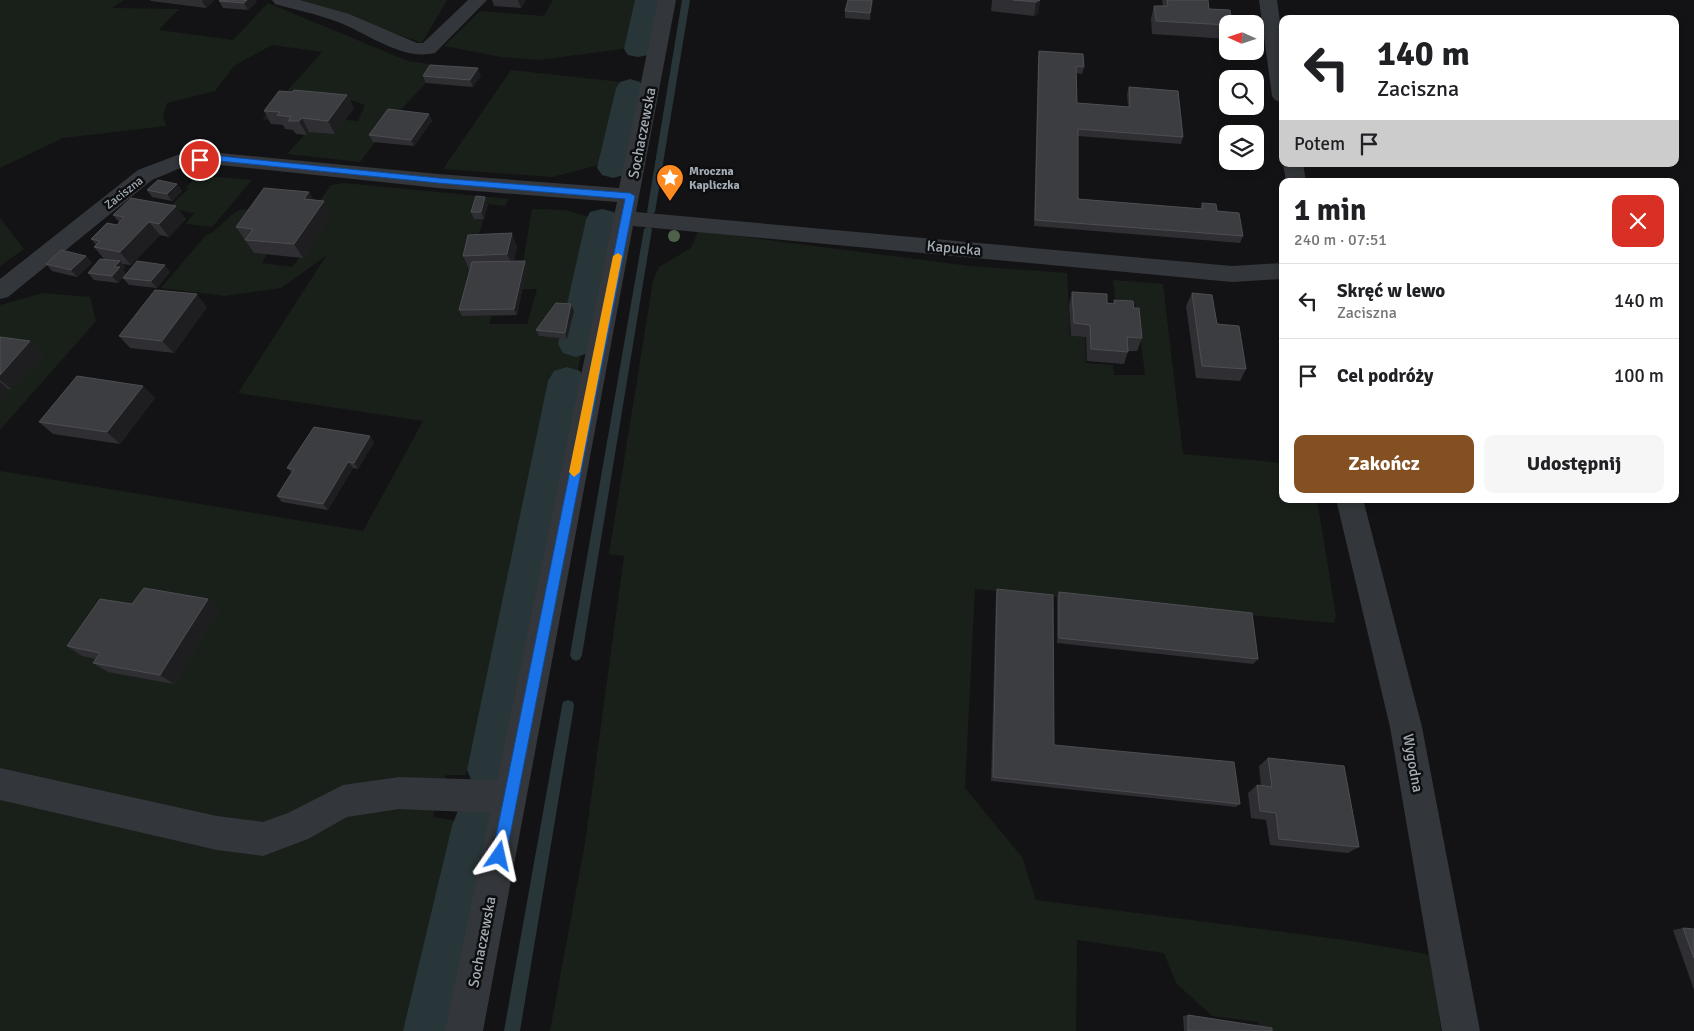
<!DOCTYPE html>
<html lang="pl">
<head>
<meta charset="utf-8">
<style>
  :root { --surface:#fff; --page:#f6f6f6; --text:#202124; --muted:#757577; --line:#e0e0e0; --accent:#845022 }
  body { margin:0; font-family:Signika,sans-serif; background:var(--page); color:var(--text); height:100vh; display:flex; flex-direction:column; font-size:19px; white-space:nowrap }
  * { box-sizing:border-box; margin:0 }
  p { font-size:16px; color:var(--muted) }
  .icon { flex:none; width:28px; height:28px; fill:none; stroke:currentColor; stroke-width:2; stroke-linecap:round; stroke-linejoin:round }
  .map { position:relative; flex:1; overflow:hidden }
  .side { position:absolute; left:1279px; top:178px; width:400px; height:325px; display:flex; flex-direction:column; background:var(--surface); border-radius:10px; box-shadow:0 2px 8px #0003 }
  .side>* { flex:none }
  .top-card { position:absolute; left:1279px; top:15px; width:400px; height:152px; border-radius:10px; box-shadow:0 2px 8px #0003; background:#fff; color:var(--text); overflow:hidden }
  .needle { width:32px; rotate:273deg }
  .controls { position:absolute; left:1219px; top:15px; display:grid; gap:10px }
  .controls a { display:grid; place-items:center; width:45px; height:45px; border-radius:10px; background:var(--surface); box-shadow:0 2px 8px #0003; font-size:25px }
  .pin { position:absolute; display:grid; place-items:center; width:42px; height:42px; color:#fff; margin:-21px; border:2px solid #fff; border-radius:50%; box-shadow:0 1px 5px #0007 }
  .me { position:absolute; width:55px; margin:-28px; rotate:11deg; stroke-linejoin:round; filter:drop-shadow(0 0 4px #0008) }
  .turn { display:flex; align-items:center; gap:18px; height:105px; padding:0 15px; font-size:22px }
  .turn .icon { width:65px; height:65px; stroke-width:2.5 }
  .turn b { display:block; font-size:35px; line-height:42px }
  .then { display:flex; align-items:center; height:48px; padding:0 15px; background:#0003; gap:10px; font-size:19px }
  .round { display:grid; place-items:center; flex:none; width:52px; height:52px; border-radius:10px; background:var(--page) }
  .headline { display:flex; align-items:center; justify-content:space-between; height:85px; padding:0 15px }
  h1 { font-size:30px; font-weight:700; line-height:38px }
  .button { display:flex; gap:10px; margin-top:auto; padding:10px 15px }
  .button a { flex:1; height:58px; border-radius:10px; background:var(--accent); color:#fff; font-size:20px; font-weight:700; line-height:58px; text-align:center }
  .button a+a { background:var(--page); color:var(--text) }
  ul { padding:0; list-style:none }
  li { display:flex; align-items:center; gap:15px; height:75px; padding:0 15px; border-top:1px solid var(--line) }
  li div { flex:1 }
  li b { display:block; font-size:19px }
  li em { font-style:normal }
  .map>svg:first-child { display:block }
</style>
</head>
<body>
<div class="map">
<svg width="1694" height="1031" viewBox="0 0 1694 1031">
  <rect width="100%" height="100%" fill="#131315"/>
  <path fill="#192019" d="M0,0H124L112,8L179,9L159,30L233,40L268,3L408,61L437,65L426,83L395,116L360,162L287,154L304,135L309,132L345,120L358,121L365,105L351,100L274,121L262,119L322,52L272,45L234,66L215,91L167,103L163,116L166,126L63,138L0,168Z
    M301,0H447L422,43Z
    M553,0H639L629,48L539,60L501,57L444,46L480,11L544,16Z
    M511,70L621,82L603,164L552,177L443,169Z
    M198,175L252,180L212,227L186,224L194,213L168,208L189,188L186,187Z
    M344,183L509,199L505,206L488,204L474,219H484L474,248L475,269L462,316H492L489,324H527L537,289H522V267L532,209L565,210L596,219L574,311L558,310L539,336L584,340L535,583H511L466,775H446L433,817L457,821L441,896L408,1022L403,1031H0V471L363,531L423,421L238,393L326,256L281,288L225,296L161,288L206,235C220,231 227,214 241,210C248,208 259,211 265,212L262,242L254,253L267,254L262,263L292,267L300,257L312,212L331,185Z
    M0,218L24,249L0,266Z
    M698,231L970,266L1067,273L1070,336L1085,337L1086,363L1113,365L1114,375H1145L1137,309L1135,304H1122L1121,300L1115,298L1113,280L1163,284L1183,454L1282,463V499H1317L1336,616L1334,623L975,589L965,788L1022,857L1036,900L1352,941L1432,955L1441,1031H1259L1258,1022L1212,1016L1176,983L1164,953L1077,940L1076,1031H550L585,843L624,556L609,554L653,281L659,267L691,248Z
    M43,293L90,297L96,321L0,430V399L8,389L12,390L43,354L0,347V305Z"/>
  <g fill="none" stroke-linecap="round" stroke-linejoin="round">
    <path fill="#283539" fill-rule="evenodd" d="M682,0H690L655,212L651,215L647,212Z
      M648,226L652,229L582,655L580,659L576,661L572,659L570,655L644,229Z
      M568,700L573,702L574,706L520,1031H504L562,706L563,702Z"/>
    <path fill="#283539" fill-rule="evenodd" d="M635,0H661L652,49L648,55L638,57L628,55L624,49Z
      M630,79L640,82L644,88L629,168L624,175L613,178L602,175L597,168L616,88L620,82Z
      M602,209L614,212L618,220L594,344L589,353L576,357L563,353L558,344L586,220L590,212Z
      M567,367L580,371L586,381L515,770L508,787L491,794L474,787L467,770L548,381L554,371Z
      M477,801L495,808L502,826L459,1031H403L452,826L459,808Z"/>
    <path fill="#33363a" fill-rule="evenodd" d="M272,0H300L349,14L417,43H423L468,0H487L435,53C402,61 367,33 338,22C317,14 296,10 275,4Z
      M658,0H676L636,212L1232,266L1282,263V279L1232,282L633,226L483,1031H445L490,813L399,809L347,817L308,839L263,856L217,850L0,800V768L217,816L263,822L288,813L343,785L399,777L497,780L617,202L438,188L220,165L183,167L152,180L8,297L0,299V279L138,170L180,154L220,153L438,174L619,188Z
      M1259,0H1277L1282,37V102L1275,100L1272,96Z
      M1283,164H1303L1306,181H1286Z
      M1336,499H1363L1422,727L1480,1031H1442L1390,727Z"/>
  </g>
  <circle fill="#4e624b" cx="674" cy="236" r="6"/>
  <path fill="#2f2f33" d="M150,0H214L206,8L151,1Z
    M492,0H526L521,8L494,6Z
    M873,0L870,20L845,18V11Z
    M992,0H1040L1038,14L1034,16L991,11Z
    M1162,0H1208L1209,9L1228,24V39L1152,34L1151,19L1154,6H1163Z
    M219,1H257L248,10L223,8Z
    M1039,51L1084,67L1082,74L1076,73L1077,103L1128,107L1127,94L1129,87L1183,137L1181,144L1078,136V199L1200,209L1202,203L1217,211L1243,236L1240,243L1034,226L1038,58Z
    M481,75L473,87L426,83L423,76Z
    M292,92L347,95L354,108L335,134L309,132L307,135L296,134L293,130L285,129L283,125L271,124L264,111Z
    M429,114L432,121L414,146L373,142L369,135Z
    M177,184L182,191L172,201L152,197L147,190Z
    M309,192L313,200L331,214L303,258L254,253L236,227Z
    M488,204L484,219H474L471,212Z
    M113,215L186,219L169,237L160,235L131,265L122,264L125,267L123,270L126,274L118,283L94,280L88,273L104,259L94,247L96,245L91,239L117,225L119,222Z
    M517,246L514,261H525L527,267L517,315L462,316L459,310L470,269H469L463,256Z
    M86,256L92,263L77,277L52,271L46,264Z
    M165,265L170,272L157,288L129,285L123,278Z
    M1072,292L1107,303L1113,304L1114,300L1134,308L1142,338L1137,351H1128L1124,364L1087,361L1086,337L1071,336L1069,305Z
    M1192,293L1217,324L1246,369L1240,381L1196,378L1186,306Z
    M207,307L174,353L130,348L119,336Z
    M574,311L567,339L539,336L536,330Z
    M0,337L30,341L44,354L12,390L8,389L0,399Z
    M143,386L155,398L120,444L53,434L39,422Z
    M374,442L358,469L353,468L328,510L282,502L277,496L292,473L287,468Z
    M997,589L1054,745L1240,804L1236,807L991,781L996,594Z
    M1059,592L1258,659L1253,664L1057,643V597Z
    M208,599L220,609L174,684L108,672L93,663L96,659L82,656L67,646L132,604Z
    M1268,758L1359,847L1348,853L1270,845L1266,820L1251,818L1248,793L1257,785L1261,786L1259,766Z
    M1683,928L1694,929V990L1673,930Z
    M1188,1015L1272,1031H1184L1183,1016Z"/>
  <path fill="#1e1e21" d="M203,0H214L206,8L202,1Z
    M247,0H256L257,1L248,10L244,3Z
    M518,0H526L521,8Z
    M872,0L873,1L870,20V13Z
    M1040,0L1038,14L1034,16L1036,2Z
    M478,68L481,75L473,87L470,80Z
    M347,95L354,108L335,134L328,121Z
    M429,114L432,121L414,146L411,140Z
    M302,118L309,132L307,135L299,121Z
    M177,184L182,191L172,201L167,194Z
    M309,192L317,205L304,199Z
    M485,197L488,204L484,219L481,212Z
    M324,201L331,214L303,258L294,244Z
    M176,206L186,219L169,237L159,224Z
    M149,222L160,235L131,265L120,252Z
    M512,233L517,246L513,267L507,254Z
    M86,256L92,263L77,277L71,270Z
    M120,261L125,267L123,270L126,274L118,283L112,276L114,267Z
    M525,261L527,267L517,315L514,309Z
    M165,265L170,272L157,288L151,281Z
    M197,294L207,307L174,353L162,341Z
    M571,304L574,311L567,339L565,333Z
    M30,341L44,354L12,390L0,380V375Z
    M0,382L8,389L0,399Z
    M143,386L155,398L120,444L107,432Z
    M370,436L374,442L358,469L354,463Z
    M348,462L353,468L328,510L323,504Z
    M208,599L220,609L174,684L160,675Z"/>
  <path fill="#3b3d41" stroke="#4c4e53" d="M220,0H247L244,3L219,1Z
    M848,0H872L870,13L845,11Z
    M1013,0H1040L1036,2Z
    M1167,0H1208L1209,9L1230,10L1232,24H1228V25L1156,21L1154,6H1168Z
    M1039,51L1083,54L1084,67L1076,66L1077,103L1130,107L1129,87L1178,91L1183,137L1078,129V199L1203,209L1202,203L1216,204L1217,211L1239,213L1243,236L1035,220Z
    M430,65L478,68L470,80L423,76Z
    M294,90L347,95L328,121L302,118L299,121H288L291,117L277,115L280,112L264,111L279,91L292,92Z
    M388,109L429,114L411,140L369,135Z
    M158,180L177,184L167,194L147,190Z
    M264,188L309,192L304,199L324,201L294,244L245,240L253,229L236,227Z
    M476,196L485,197L481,212H471Z
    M131,198L176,206L159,224L149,222L120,252L94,247L100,241L91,239L107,223L117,225L124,217L113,215Z
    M512,233L507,254L463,256L468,235Z
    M61,250L86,256L71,270L46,264Z
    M100,259L120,261L114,267H120L112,276L88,273Z
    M137,261L165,265L151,281L123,278Z
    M525,261L514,309L459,310L472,262Z
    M155,290L197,294L162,341L119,336Z
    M1072,292L1107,294V303L1115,304L1114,300L1133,301L1134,308H1139L1142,338L1127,337L1128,352L1091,349L1090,325L1074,323Z
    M1192,293L1212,295L1217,324L1239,326L1246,369L1202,366Z
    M556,303L571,304L565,333L536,330Z
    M0,337L30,341L0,375Z
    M77,376L143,386L107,432L39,422Z
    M314,427L370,436L354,463L348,462L323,504L277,496L294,469L287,468Z
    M144,588L208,599L160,675L93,663L100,653L67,646L100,599L132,604Z
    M997,589L1053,595L1054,745L1234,762L1240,804L993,777Z
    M1059,592L1252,613L1258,659L1059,638Z
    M1268,758L1344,766L1359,847L1279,839L1276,813L1260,811L1257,785L1272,787Z
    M1683,928L1694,929V958Z
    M1188,1015L1272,1028V1031H1188Z"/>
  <path fill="#1a73e8" stroke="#114b97" d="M220,156L438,178L630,193L635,196L506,856L504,860L499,863L494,860L492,856L625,199L438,183L220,161L200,163L195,160L200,157Z"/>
  <path fill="#f59e0b" d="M618,253L622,256L580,472L574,477L569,472L613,256Z"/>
  <defs>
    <symbol id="sight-pin" viewBox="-11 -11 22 30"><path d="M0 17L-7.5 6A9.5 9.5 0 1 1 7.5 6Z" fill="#ff8a20" stroke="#0e0e10"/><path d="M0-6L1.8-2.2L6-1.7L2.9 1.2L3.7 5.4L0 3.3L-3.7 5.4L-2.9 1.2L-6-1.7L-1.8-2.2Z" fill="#fff"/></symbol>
  </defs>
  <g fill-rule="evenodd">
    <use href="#sight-pin" x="654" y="162" width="32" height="43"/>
  </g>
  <g text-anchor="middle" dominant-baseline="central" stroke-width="5" stroke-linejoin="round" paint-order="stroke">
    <g font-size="12" font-weight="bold" fill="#a3adb6" stroke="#0e0e10" text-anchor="start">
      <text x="689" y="171">Mroczna<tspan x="689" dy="14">Kapliczka</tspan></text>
    </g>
    <g font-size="12" fill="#a3adb6" stroke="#0e0e10">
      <text transform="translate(124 193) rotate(-38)">Zaciszna</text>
    </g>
    <g font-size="15" fill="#a3adb6" stroke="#0e0e10">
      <text transform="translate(642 133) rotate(-79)">Sochaczewska</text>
      <text transform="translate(954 248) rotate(5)">Kapucka</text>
      <text transform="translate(1413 763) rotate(80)">Wygodna</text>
      <text transform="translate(482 942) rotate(-79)">Sochaczewska</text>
    </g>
  </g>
</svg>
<div class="controls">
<a><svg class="needle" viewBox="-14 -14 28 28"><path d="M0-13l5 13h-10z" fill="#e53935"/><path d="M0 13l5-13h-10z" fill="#757577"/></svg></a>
<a><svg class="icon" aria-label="search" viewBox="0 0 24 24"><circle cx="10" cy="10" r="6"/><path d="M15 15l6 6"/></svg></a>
<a><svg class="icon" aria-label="layers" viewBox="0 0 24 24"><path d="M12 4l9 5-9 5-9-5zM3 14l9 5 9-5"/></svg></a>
</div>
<div class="pin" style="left:200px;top:160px;background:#d93025"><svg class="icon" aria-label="arrive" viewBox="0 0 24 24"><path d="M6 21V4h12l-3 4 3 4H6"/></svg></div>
<svg class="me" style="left:499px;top:856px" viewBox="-20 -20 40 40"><path d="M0-17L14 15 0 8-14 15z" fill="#1a73e8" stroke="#fff" stroke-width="4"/></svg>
<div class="top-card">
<div class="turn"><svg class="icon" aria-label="left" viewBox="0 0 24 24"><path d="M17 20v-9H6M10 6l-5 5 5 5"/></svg><div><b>140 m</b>Zaciszna</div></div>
<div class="then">Potem<svg class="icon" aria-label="arrive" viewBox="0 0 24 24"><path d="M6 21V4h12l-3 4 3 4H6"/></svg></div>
</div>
<section class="side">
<div class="headline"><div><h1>1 min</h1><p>240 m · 07:51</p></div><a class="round" style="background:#d93025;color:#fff"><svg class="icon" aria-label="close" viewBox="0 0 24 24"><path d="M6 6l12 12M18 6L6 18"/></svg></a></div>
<ul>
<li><svg class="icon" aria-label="left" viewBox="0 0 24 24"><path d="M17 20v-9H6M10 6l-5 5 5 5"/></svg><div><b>Skręć w lewo</b><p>Zaciszna</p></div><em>140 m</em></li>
<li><svg class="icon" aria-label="arrive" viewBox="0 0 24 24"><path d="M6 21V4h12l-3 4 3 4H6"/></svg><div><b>Cel podróży</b></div><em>100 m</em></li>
</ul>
<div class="button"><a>Zakończ</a><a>Udostępnij</a></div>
</section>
</div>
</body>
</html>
